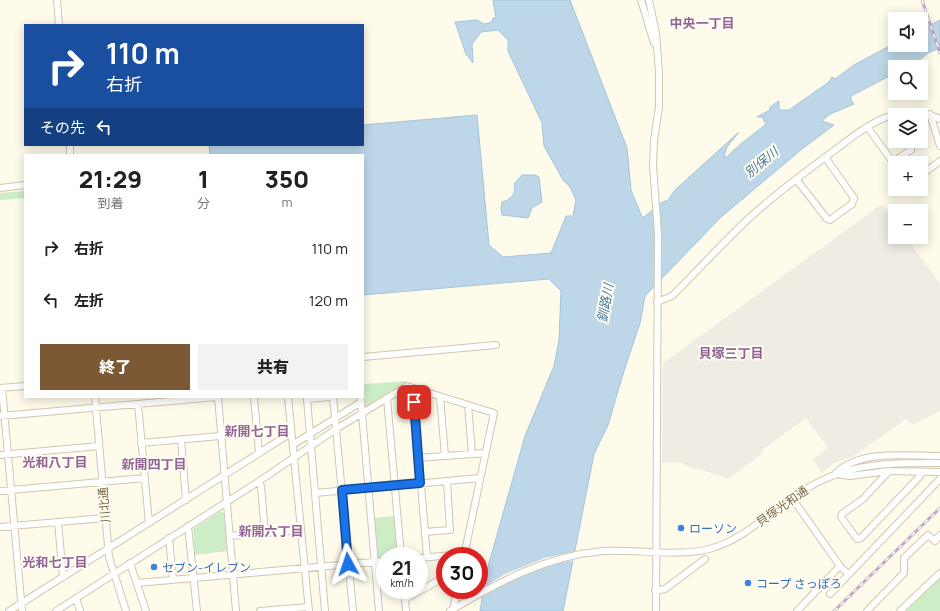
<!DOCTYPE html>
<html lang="ja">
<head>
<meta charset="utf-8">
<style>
  :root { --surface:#fff; --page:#f2f2f2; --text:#222; --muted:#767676; --accent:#7d5835 }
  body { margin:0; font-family:Manrope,"Noto Sans JP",sans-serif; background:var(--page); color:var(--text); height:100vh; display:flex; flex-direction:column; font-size:15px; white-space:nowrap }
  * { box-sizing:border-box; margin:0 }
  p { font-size:13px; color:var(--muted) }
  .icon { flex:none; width:22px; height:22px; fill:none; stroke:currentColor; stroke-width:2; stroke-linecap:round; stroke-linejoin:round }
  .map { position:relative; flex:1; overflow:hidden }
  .details { position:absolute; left:24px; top:154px; width:340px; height:244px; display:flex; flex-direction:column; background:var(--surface); border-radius:0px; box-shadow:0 2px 10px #0003 }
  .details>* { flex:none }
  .top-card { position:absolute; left:24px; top:24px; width:340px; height:122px; border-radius:0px; box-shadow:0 2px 10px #0003; background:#1a4fa0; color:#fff; overflow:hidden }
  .controls { position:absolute; left:888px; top:12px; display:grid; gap:8px }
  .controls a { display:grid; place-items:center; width:40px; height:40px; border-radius:0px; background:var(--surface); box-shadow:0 2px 10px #0003; font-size:20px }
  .speed { position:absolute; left:376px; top:547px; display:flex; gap:8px; font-size:20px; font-weight:700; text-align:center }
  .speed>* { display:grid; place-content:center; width:52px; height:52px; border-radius:50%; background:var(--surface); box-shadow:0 2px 10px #0003; line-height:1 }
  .speed small { font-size:10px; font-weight:400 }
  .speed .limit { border:6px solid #d22; background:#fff; color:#111 }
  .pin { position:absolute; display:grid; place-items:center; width:34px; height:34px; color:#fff; margin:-17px; border-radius:8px; box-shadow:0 2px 6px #0006 }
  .me { position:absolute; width:44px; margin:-22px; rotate:355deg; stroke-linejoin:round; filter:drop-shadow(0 0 3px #0008) }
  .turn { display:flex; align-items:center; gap:14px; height:84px; padding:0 16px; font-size:18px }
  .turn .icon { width:52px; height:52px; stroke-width:2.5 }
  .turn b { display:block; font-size:28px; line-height:34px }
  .then { display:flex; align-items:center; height:38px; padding:0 16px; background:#0003; gap:8px; font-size:15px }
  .eta { display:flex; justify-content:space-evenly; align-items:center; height:68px; text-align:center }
  .eta b { font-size:24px; font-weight:800; line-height:28px }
  .button { display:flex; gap:8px; margin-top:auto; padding:8px 16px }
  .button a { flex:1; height:46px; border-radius:0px; background:var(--accent); color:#fff; font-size:16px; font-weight:800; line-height:46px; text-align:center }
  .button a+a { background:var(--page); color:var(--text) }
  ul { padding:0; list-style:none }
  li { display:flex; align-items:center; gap:12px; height:52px; padding:0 16px }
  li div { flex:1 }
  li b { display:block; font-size:15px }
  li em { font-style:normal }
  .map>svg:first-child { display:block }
</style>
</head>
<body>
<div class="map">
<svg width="940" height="611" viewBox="0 0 940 611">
  <rect width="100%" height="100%" fill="#fefbeb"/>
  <path fill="#efece3" d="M882,204L895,222V237H906L940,284V411L912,425L906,419L854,456L834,463L822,473L813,459L828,448L806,418L762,450L763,453L728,479L703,470L693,469L680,462L662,463L663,363Z"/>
  <path fill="#cdedc7" d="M25,191V198L0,200V193Z
    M407,381L365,407L363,384Z
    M221,511L224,513L227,551L195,555L193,529Z
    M395,516L398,556H385V558L377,559L373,518Z
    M940,578V611H906Z"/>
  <path fill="#bdd7e9" stroke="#a3c4dc" d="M493,0H570L627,148L631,190L642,217H644L661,203L668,200L675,190L739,132L727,147L724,157H727C739,144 753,135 766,124L762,117H757L770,110V107L779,101V110H789L829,82L832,77L835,79L854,65L895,43V45H921V30L940,20V48L928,53L910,67H895V73L851,96V100L854,104L830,114L822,121L834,125L802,149L721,217L645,296L640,323L623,374L608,425L594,454L563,611H480L487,570L525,436L554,366L559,340L561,291L549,279L363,295V155H210L209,145H363V125L477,115L489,245L503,257L551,253L566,216H573L576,200L570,187L563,180L544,146L542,123L508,51V40L498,30L481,32L472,44L473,63L466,54L455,22L477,20L484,24L492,22L493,18H496Z
    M522,175H535L539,177L542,202L532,208L528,218L502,215L501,208L502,202C511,200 517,193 514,184Z"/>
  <path fill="#fefbeb" d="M577,551L575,560L557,563L527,573L480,597L482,588L505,574L545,558Z"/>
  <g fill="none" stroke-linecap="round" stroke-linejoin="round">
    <defs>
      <path id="minor" d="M57,0L59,25
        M641,0L654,43
        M649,0L656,33L659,72V107L654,140L653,166L658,234L656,611
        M930,114L940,146
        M868,128L895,165
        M70,145V155
        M893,162L911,150L909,141
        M921,175L940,161
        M796,179L827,219L830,220L852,204L854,198L825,157
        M0,188L25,185
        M657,302L672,296C697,271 721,245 747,220C774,195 805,172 835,150C851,138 868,124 887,117C904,111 923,111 940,119
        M363,357L496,345
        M0,388L25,386
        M2,388L22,611
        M413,388L427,557
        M95,397L109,557L126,611
        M218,397L236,611
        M254,397L259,453
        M288,397L309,611
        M333,397L353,611
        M440,397L445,456
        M387,398L401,556
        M361,402L379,611
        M138,404L149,523
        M468,405L472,454
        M0,416L217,397
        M181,439L186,500
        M141,443L220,436
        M294,444L361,402L360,397
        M0,455L99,446
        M418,458L485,453
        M889,471L863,499L842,514L841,517L857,539L861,538L920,476L922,472
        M836,473C860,449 908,456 940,456
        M836,474L850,476L889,471L940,472
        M258,482L261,486L265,533
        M0,491L145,478
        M315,493L480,478
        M792,498L840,566L848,574
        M58,522L63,577
        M188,526L197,611
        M0,527L105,518
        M425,532L450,530L447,481
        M230,536L301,530
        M169,538L173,580
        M419,558L465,554
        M130,563L146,611
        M137,583L385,561
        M404,590L406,611
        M655,591L665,589L705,559
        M830,594L940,479
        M76,598L80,611
        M405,599L445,577
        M453,610L457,590
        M9,611L291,433
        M56,611L258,482L336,429L407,386L494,413L464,556
        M260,611L308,607
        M325,611L307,399L330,397
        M450,611C498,582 546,556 603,551C635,549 679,557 709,549C743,540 769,513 798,494C845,462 886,463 940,463
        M797,611L840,566
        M867,611L904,573V558L928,535L935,541L940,535
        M900,611L940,573"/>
    </defs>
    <use href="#minor" stroke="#d2c7af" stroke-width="8"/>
    <use href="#minor" stroke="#fff" stroke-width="6"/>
    <defs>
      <path id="rail" d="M922,0L940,53
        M834,611L940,508"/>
    </defs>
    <use href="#rail" stroke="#c3a7ca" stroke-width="3"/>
    <use href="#rail" stroke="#fffdf2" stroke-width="1.5" stroke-dasharray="4.5" stroke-linecap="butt"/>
  </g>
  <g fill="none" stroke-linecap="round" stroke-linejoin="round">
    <defs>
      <path id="route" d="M348,564L342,490L420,483L414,402"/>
    </defs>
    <use href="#route" stroke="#114b97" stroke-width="10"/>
    <use href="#route" stroke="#1a73e8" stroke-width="7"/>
  </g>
  <g fill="#3f7fe0" stroke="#fffdf2" stroke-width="1.5">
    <circle cx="681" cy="528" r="4"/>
    <circle cx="154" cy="567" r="4"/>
    <circle cx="748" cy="583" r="4"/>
  </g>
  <g text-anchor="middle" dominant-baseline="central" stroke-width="4" stroke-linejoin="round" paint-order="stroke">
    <g font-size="12" fill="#7b694b" stroke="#fffdf2">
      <text transform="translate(104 505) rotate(-95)">川北通</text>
      <text transform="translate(782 506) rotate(-35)">貝塚光和通</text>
    </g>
    <g font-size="12" fill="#366cbe" stroke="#fffdf2" text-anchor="start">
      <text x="689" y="528">ローソン</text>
      <text x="162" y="567">セブン-イレブン</text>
      <text x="756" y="583">コープ さっぽろ</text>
    </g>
    <g font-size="13" font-weight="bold" fill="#926496" stroke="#fffdf2">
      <text x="702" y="23">中央一丁目</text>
      <text x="731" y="353">貝塚三丁目</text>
      <text x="257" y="431">新開七丁目</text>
      <text x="55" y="462">光和八丁目</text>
      <text x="154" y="464">新開四丁目</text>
      <text x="271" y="531">新開六丁目</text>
      <text x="55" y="562">光和七丁目</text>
    </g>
    <g font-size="13" font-style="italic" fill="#497a9e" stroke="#fffdf2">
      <text transform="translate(761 162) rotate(-40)">別保川</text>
      <text transform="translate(605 303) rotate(-80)">釧路川</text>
    </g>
  </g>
</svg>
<div class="controls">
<a><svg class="icon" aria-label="sound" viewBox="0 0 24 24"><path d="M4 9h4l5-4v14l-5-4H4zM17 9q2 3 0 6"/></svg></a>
<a><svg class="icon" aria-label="search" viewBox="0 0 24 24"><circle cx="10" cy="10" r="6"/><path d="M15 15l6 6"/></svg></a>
<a><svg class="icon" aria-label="layers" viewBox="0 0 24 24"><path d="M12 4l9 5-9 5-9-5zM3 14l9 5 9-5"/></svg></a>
<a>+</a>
<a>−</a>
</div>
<div class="speed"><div>21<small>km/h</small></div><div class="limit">30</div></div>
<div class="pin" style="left:414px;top:402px;background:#d93025"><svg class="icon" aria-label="arrive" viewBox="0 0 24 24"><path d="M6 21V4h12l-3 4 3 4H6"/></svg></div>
<svg class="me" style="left:348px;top:564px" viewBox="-20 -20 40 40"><path d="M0-17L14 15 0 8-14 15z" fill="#1a73e8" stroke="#fff" stroke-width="4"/></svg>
<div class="top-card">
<div class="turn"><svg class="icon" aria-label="right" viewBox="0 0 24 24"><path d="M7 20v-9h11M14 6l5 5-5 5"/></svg><div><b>110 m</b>右折</div></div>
<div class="then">その先<svg class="icon" aria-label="left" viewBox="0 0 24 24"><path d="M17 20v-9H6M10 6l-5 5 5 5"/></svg></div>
</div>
<section class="details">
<div class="eta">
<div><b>21:29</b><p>到着</p></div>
<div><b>1</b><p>分</p></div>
<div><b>350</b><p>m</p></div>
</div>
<ul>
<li><svg class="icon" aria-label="right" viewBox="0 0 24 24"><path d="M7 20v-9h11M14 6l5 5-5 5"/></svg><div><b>右折</b></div><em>110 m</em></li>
<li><svg class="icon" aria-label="left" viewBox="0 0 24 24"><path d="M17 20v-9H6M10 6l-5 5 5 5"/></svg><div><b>左折</b></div><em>120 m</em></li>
</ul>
<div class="button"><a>終了</a><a>共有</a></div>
</section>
</div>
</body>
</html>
